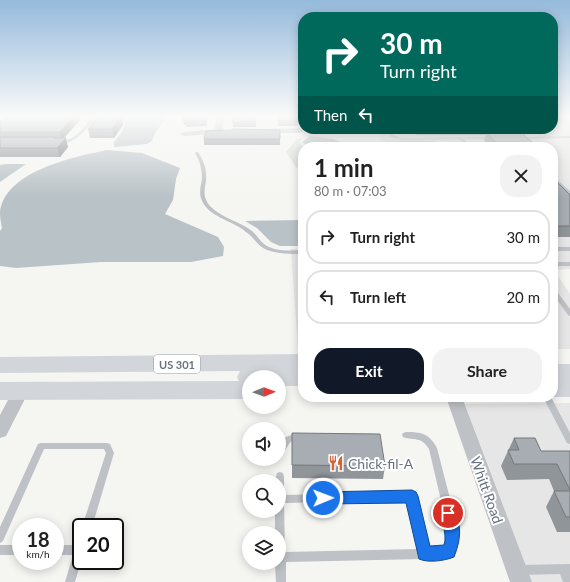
<!DOCTYPE html>
<html lang="en">
<head>
<meta charset="utf-8">
<style>
  :root { --surface:#fff; --page:#f2f2f2; --text:#222; --muted:#767676; --line:#e0e0e0; --accent:#111827 }
  body { margin:0; font-family:Lato,sans-serif; background:var(--page); color:var(--text); height:100vh; display:flex; flex-direction:column; font-size:15px; white-space:nowrap }
  * { box-sizing:border-box; margin:0 }
  p { font-size:13px; color:var(--muted) }
  .icon { flex:none; width:22px; height:22px; fill:none; stroke:currentColor; stroke-width:2; stroke-linecap:round; stroke-linejoin:round }
  .map { position:relative; flex:1; overflow:hidden }
  .sheet { position:absolute; left:298px; top:142px; width:260px; height:260px; display:flex; flex-direction:column; background:var(--surface); border-radius:16px; box-shadow:0 2px 10px #0003 }
  .sheet>* { flex:none }
  .hud { position:absolute; left:298px; top:12px; width:260px; height:122px; border-radius:16px; box-shadow:0 2px 10px #0003; background:#00695c; color:#fff; overflow:hidden }
  .needle { width:26px; rotate:89deg }
  .buttons { position:absolute; left:242px; top:370px; display:grid; gap:8px }
  .buttons a { display:grid; place-items:center; width:44px; height:44px; border-radius:50%; background:var(--surface); box-shadow:0 2px 10px #0003; font-size:20px }
  .speed { position:absolute; left:12px; top:518px; display:flex; gap:8px; font-size:20px; font-weight:700; text-align:center }
  .speed>* { display:grid; place-content:center; width:52px; height:52px; border-radius:50%; background:var(--surface); box-shadow:0 2px 10px #0003; line-height:1 }
  .speed small { font-size:10px; font-weight:400 }
  .speed .limit { border:2px solid #111; border-radius:6px; background:#fff; color:#111 }
  .pin { position:absolute; display:grid; place-items:center; width:34px; height:34px; color:#fff; margin:-17px; border:2px solid #fff; border-radius:50%; box-shadow:0 1px 4px #0007 }
  .me { position:absolute; width:44px; margin:-22px; rotate:89deg; stroke-linejoin:round; filter:drop-shadow(0 0 3px #0008) }
  .turn { display:flex; align-items:center; gap:14px; height:84px; padding:0 16px; font-size:18px }
  .turn .icon { width:52px; height:52px; stroke-width:2.5 }
  .turn b { display:block; font-size:28px; line-height:34px }
  .then { display:flex; align-items:center; height:38px; padding:0 16px; background:#0003; gap:8px; font-size:15px }
  .round { display:grid; place-items:center; flex:none; width:42px; height:42px; border-radius:16px; background:var(--page) }
  .summary { display:flex; align-items:center; justify-content:space-between; height:68px; padding:0 16px }
  h1 { font-size:24px; font-weight:700; line-height:30px }
  .action { display:flex; gap:8px; margin-top:auto; padding:8px 16px }
  .action a { flex:1; height:46px; border-radius:16px; background:var(--accent); color:#fff; font-size:16px; font-weight:700; line-height:46px; text-align:center }
  .action a+a { background:var(--page); color:var(--text) }
  ul { padding:0; list-style:none }
  li { display:flex; align-items:center; gap:12px; height:54px; margin:0 8px 6px; padding:0 8px; border:2px solid var(--line); border-radius:16px }
  li div { flex:1 }
  li b { display:block; font-size:15px }
  li em { font-style:normal }
  .map>svg:first-child { display:block }
</style>
</head>
<body>
<div class="map">
<svg width="570" height="582" viewBox="0 0 570 582">
  <rect width="100%" height="100%" fill="#f5f5f2"/>
  <path fill="#e5e6e5" d="M553,116H570V269L554,270L570,294V349H553V147H460L457,144L443,141H381L375,129H553Z
    M291,249H303V350H298Z
    M570,403V582H532L465,404Z"/>
  <path fill="#d6dbd3" d="M303,138L299,142L304,147L303,172L296,167L286,152L297,139Z"/>
  <path fill="#b9c2c7" d="M101,116H167L154,135L152,141L147,144L114,147V142L122,132L125,123C116,119 111,122 101,116Z
    M310,136L333,139L355,147H308L302,142Z
    M374,142C389,142 447,137 456,147H375Z
    M107,150L142,153L180,168L176,179L173,200L165,214L218,237L224,247L223,256L191,262H101L16,268L0,266V231L2,228C1,223 0,218 0,213C4,171 74,157 107,150Z
    M6,164H26L0,182V165Z
    M303,220V246H280L271,242L257,228L245,221Z"/>
  <g fill="none" stroke-linecap="round" stroke-linejoin="round">
    <path fill="#bec1c5" fill-rule="evenodd" d="M87,116H92L93,121C84,132 74,144 59,144V142C74,140 80,132 89,121V117Z
      M386,129H390L393,135L401,138L492,137L494,138L492,139H464L472,147H468L459,139L401,140L391,137Z
      M512,129H516L526,137L570,136V138L529,139L539,147H535L524,139H518V137H522Z
      M196,152H198C204,161 207,170 206,181C205,186 204,192 205,197C210,215 238,220 252,231C258,236 261,244 269,247C280,252 292,250 303,250V254C291,254 278,254 267,250C258,247 254,237 246,232C232,220 207,217 201,198C199,192 201,185 202,179C202,169 200,161 195,153Z
      M553,176L570,191V195H568L553,179Z
      M553,247H570V251H553Z
      M553,262H570V266H553Z
      M303,273V300L300,298L298,276Z
      M553,288L555,289L570,309V316L568,315L553,294Z
      M543,397H551L570,433V444L567,443Z
      M406,432C421,432 429,433 437,448L457,526V542L452,556L448,557L424,559L286,562V582H276L275,563H279V533H275V511H279V481H275L277,473L280,472L283,473L284,476V495L412,492L415,493L428,549L445,547L447,542V526L429,449C421,436 415,441 403,437L402,435L403,433ZM408,500L418,549L285,552L284,503Z
      M299,433L302,434L303,436L302,438C299,439 294,440 292,441C286,445 288,452 279,452C279,437 287,436 299,433Z
      M41,443H107L110,444L114,453L92,527H82L106,453L104,449H44L3,541L0,543V527L37,446L38,444Z
      M0,545H21V555H0Z
      M55,545H79L81,546V561L75,582H65L73,555H55Z
      M570,564V582H563L560,574L520,575L516,574L515,570L516,566L520,565Z"/>
    <path fill="#bec1c5" fill-rule="evenodd" d="M216,116H224L223,129L226,131L225,133L184,136L180,134L184,132L215,129Z
      M303,128V129H311L299,133H264L260,131L264,129Z
      M21,385L27,387L29,391L6,436L0,438V415L15,387Z
      M446,397H462L532,582H510Z"/>
    <path fill="#d2d6da" fill-rule="evenodd" d="M303,354V386H279V377H249V399L0,400V382L239,381L237,377L240,371L0,373V357Z
      M553,364H570V397H552Z"/>
  </g>
  <path fill="#90959a" d="M8,116H79L80,120L64,138L68,147L60,157H0V122Z
    M184,116H207V126L186,127V125H184L183,119Z
    M232,116L256,121V127H233Z
    M278,116L298,121V126H278Z
    M123,125L114,138H90L88,129Z
    M325,129H342V131H325Z
    M412,129H514V132L537,147H490L484,140L486,135H416Z
    M280,130V145H204V139Z
    M553,178L570,195V237H553Z
    M292,433L385,466L383,479L292,478Z
    M514,438L541,451H570V532H557L546,507L554,491L549,479L507,480L501,466Z"/>
  <path fill="#75797d" d="M74,116H79L80,120L62,140L60,132Z
    M121,116L123,125L114,138L112,129Z
    M66,138L68,147L60,157L57,148Z"/>
  <path fill="#a7adb3" stroke="#75797d" d="M8,116H74L60,132H0V122Z
    M98,116H121L112,129H88Z
    M184,116H206V120L186,121V119H183Z
    M232,116H255L256,121L233,122Z
    M278,116H298V121H278Z
    M232,129L280,130V139H204L206,131L232,130Z
    M486,132H521L537,147H500Z
    M0,137H55L54,138H66L57,148H0Z
    M553,178L570,195V226H553V212H556L553,208Z
    M292,433L380,434L385,466L292,465Z
    M514,438H535L541,451H570V490L557,464H514L508,450H519Z
    M554,491H570V517H566Z"/>
  <linearGradient id="sky" x2="0" y2="1"><stop stop-color="#95badb"/><stop offset="0.59" stop-color="#fafaf9"/><stop offset="1" stop-color="#fafaf9" stop-opacity="0"/></linearGradient>
  <rect width="570" height="197" fill="url(#sky)"/>
  <path fill="#1a73e8" stroke="#114b97" d="M412,490L416,492L418,496L430,546L444,545C448,533 439,519 443,508L448,506L454,508C462,527 461,539 454,557C444,561 428,563 419,559L406,503L323,504L318,502L316,498L318,494L323,492Z"/>
  <defs>
    <symbol id="restaurant-bare" viewBox="-9 -9 18 18"><path d="M-5-6h1v4h1v-4h1v4h1v-4h1v5L-1.5 .5V6h-2V.5L-5-1ZM5-6V6H3V1.5H1.5Q1.5-4 5-6Z" fill="#d16536" stroke="#fff" stroke-width="2.5" paint-order="stroke"/></symbol>
  </defs>
  <g fill-rule="evenodd">
    <use href="#restaurant-bare" x="325" y="452" width="22" height="22"/>
  </g>
  <g text-anchor="middle" dominant-baseline="central" stroke-width="4" stroke-linejoin="round" paint-order="stroke">
    <rect fill="#fff" stroke="#959da6" stroke-width="1" x="154" y="355" width="46" height="18" rx="3"/>
    <g font-size="11" font-weight="bold" fill="#677380">
      <text x="177" y="364">US 301</text>
    </g>
    <g font-size="14" fill="#677380" stroke="#fff" text-anchor="start">
      <text x="348" y="463">Chick-fil-A</text>
    </g>
    <g font-size="14" fill="#677380" stroke="#fff">
      <text transform="translate(487 490) rotate(70)">Whitt Road</text>
    </g>
  </g>
</svg>
<div class="buttons">
<a><svg class="needle" viewBox="-14 -14 28 28"><path d="M0-13l5 13h-10z" fill="#e53935"/><path d="M0 13l5-13h-10z" fill="#767676"/></svg></a>
<a><svg class="icon" aria-label="sound" viewBox="0 0 24 24"><path d="M4 9h4l5-4v14l-5-4H4zM17 9q2 3 0 6"/></svg></a>
<a><svg class="icon" aria-label="search" viewBox="0 0 24 24"><circle cx="10" cy="10" r="6"/><path d="M15 15l6 6"/></svg></a>
<a><svg class="icon" aria-label="layers" viewBox="0 0 24 24"><path d="M12 4l9 5-9 5-9-5zM3 14l9 5 9-5"/></svg></a>
</div>
<div class="speed"><div>18<small>km/h</small></div><div class="limit">20</div></div>
<div class="pin" style="left:448px;top:513px;background:#d93025"><svg class="icon" aria-label="arrive" viewBox="0 0 24 24"><path d="M6 21V4h12l-3 4 3 4H6"/></svg></div>
<svg class="me" style="left:323px;top:498px" viewBox="-20 -20 40 40"><circle r="17" fill="#1a73e8" stroke="#fff" stroke-width="3"/><path d="M0-11L8 9 0 5-8 9z" fill="#fff"/></svg>
<div class="hud">
<div class="turn"><svg class="icon" aria-label="right" viewBox="0 0 24 24"><path d="M7 20v-9h11M14 6l5 5-5 5"/></svg><div><b>30 m</b>Turn right</div></div>
<div class="then">Then<svg class="icon" aria-label="left" viewBox="0 0 24 24"><path d="M17 20v-9H6M10 6l-5 5 5 5"/></svg></div>
</div>
<section class="sheet">
<div class="summary"><div><h1>1 min</h1><p>80 m · 07:03</p></div><a class="round"><svg class="icon" aria-label="close" viewBox="0 0 24 24"><path d="M6 6l12 12M18 6L6 18"/></svg></a></div>
<ul>
<li><svg class="icon" aria-label="right" viewBox="0 0 24 24"><path d="M7 20v-9h11M14 6l5 5-5 5"/></svg><div><b>Turn right</b></div><em>30 m</em></li>
<li><svg class="icon" aria-label="left" viewBox="0 0 24 24"><path d="M17 20v-9H6M10 6l-5 5 5 5"/></svg><div><b>Turn left</b></div><em>20 m</em></li>
</ul>
<div class="action"><a>Exit</a><a>Share</a></div>
</section>
</div>
</body>
</html>
